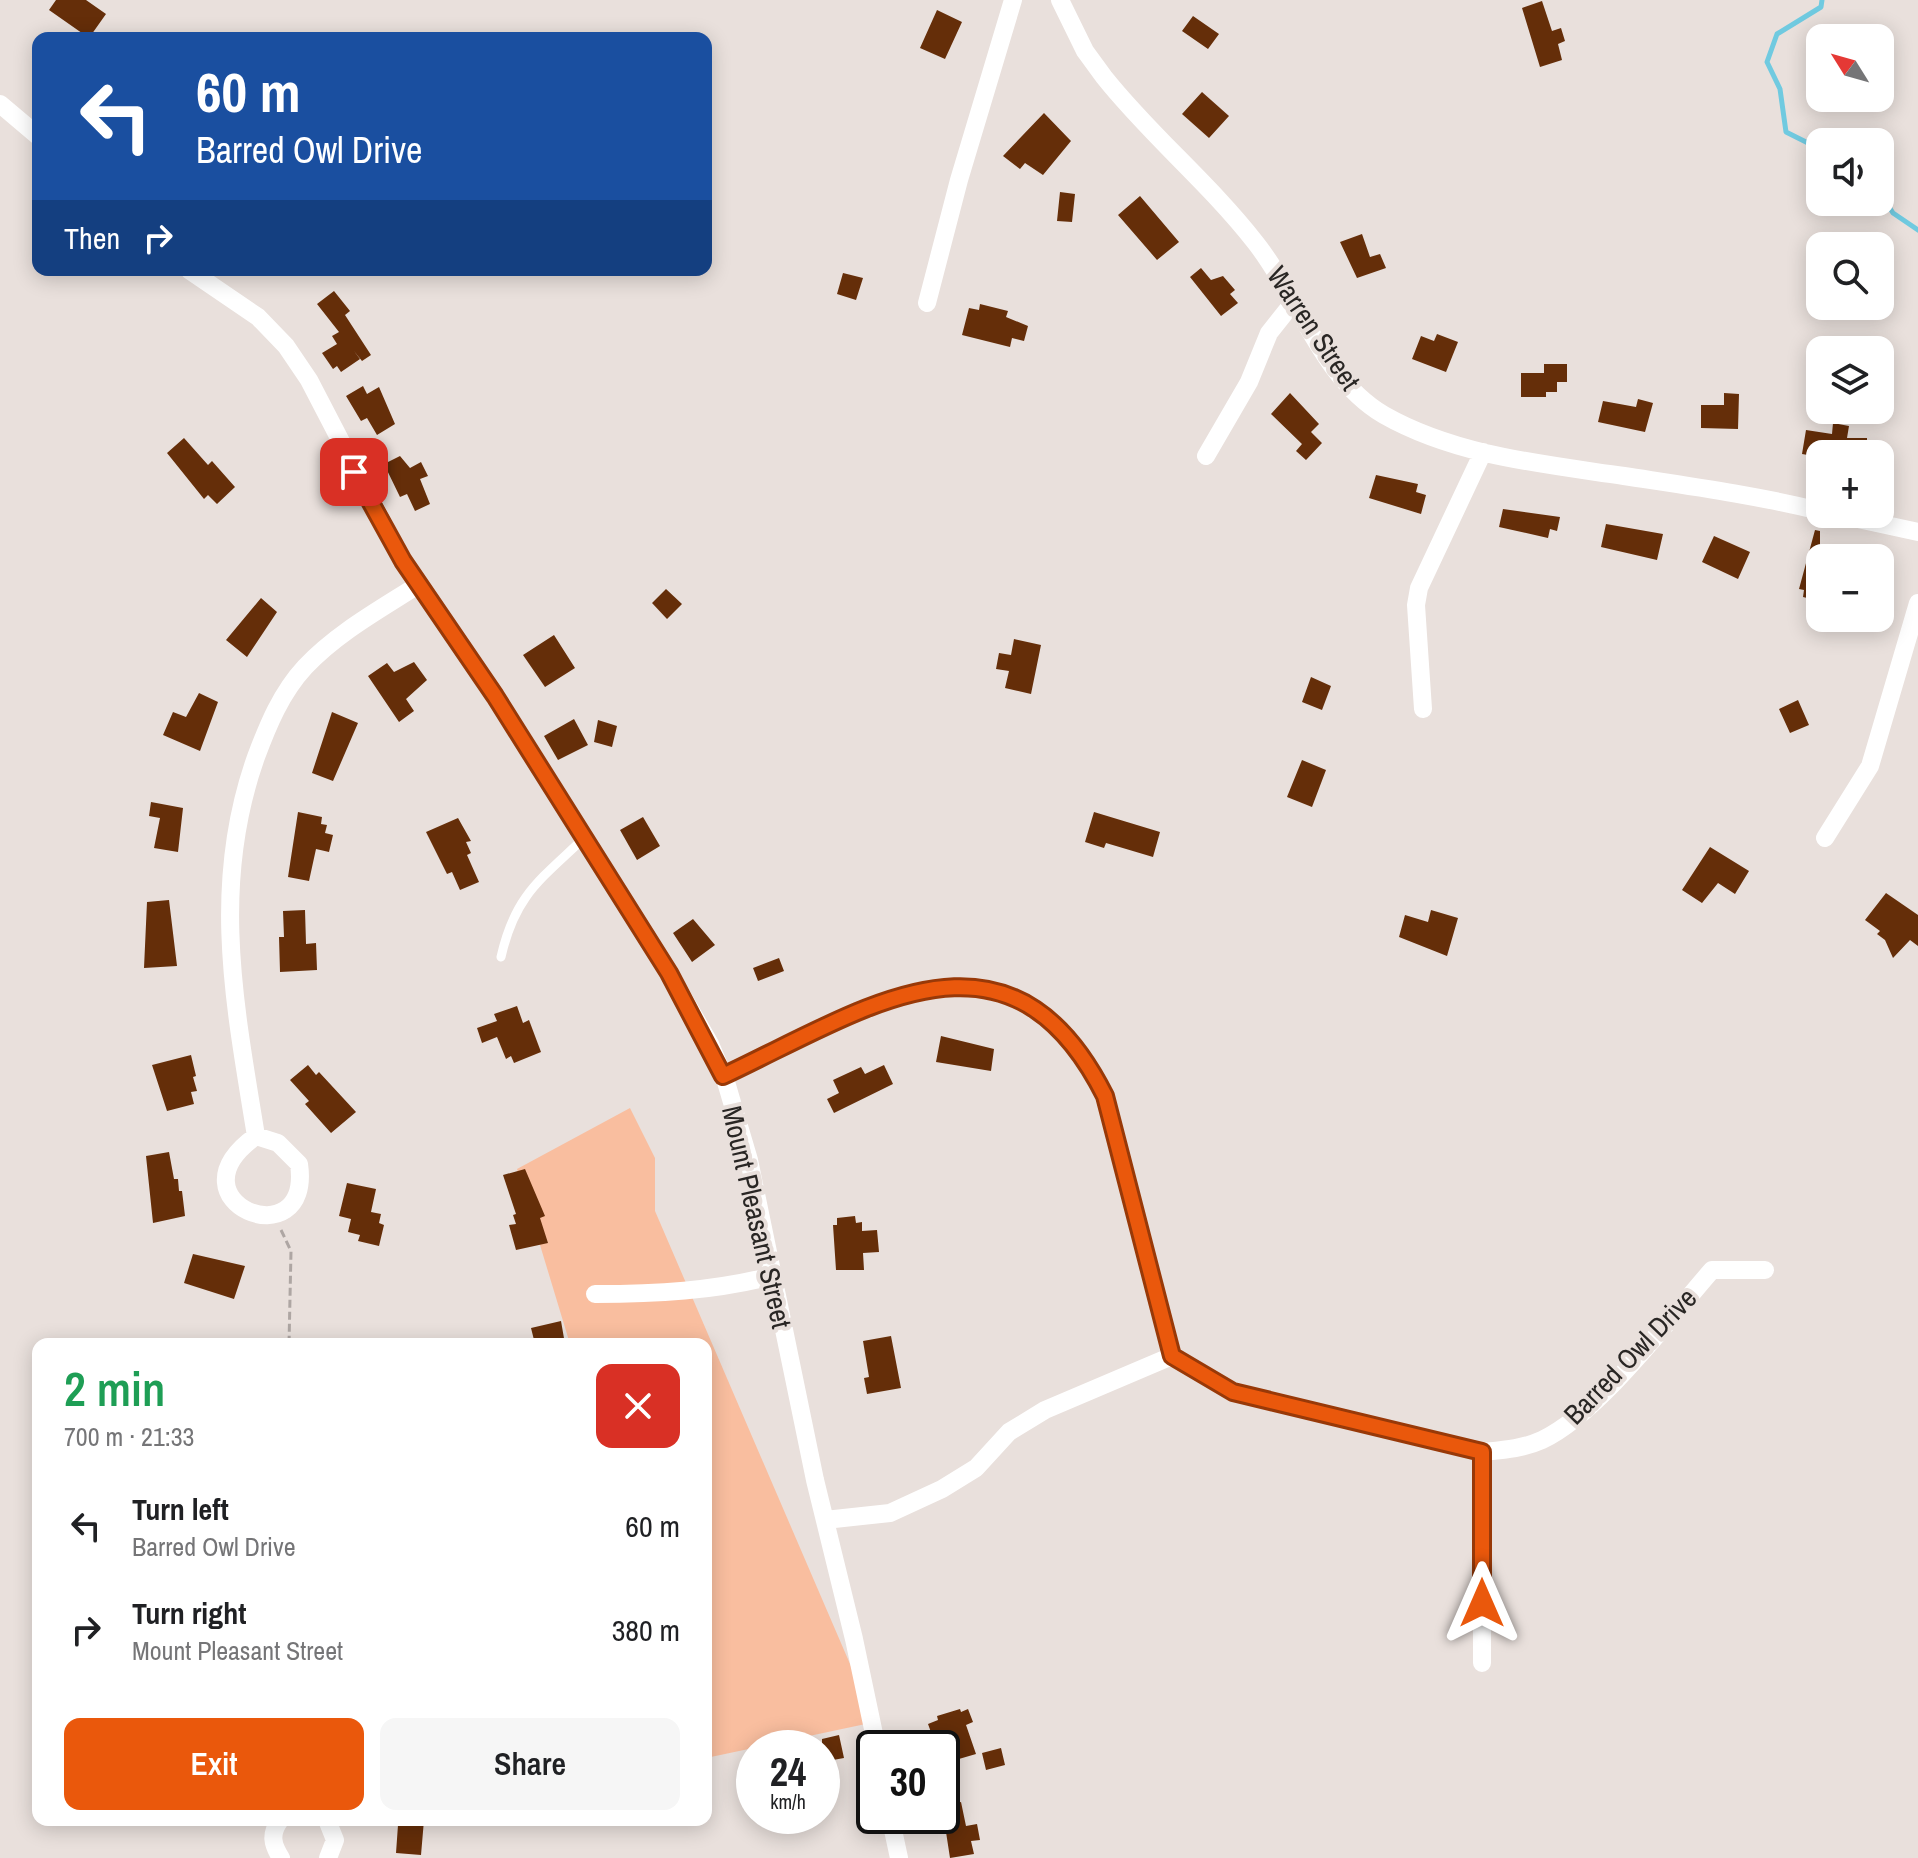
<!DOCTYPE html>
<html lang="en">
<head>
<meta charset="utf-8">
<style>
  :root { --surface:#fff; --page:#f6f6f6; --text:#202124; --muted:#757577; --accent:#ea580c }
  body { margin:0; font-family:"Archivo Narrow",sans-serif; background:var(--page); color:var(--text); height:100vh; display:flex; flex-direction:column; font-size:30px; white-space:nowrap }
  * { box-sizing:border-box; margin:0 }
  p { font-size:26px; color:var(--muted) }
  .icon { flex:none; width:44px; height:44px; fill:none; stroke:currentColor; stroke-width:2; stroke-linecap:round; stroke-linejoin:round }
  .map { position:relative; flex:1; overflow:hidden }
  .sheet { position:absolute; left:32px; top:1338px; width:680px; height:488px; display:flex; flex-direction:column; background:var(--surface); border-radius:16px; box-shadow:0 4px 20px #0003 }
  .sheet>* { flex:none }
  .guide { position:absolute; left:32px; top:32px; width:680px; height:244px; border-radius:16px; box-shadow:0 4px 20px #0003; background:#1a4fa0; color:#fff; overflow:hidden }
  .needle { width:52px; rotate:307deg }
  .fabs { position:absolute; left:1806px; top:24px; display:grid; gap:16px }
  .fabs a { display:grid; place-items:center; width:88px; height:88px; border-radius:16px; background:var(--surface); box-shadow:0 4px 20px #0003; font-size:40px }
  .speed { position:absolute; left:736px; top:1730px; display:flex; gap:16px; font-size:40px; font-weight:700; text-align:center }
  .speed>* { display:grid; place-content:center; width:104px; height:104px; border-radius:50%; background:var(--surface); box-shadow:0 4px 20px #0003; line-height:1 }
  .speed small { font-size:20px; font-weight:400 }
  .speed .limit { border:4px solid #111; border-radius:12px; background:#fff; color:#111 }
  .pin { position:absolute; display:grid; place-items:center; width:68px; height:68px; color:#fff; margin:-34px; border-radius:16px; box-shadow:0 4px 12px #0006 }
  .me { position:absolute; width:88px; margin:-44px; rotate:0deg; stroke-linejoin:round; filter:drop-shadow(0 0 6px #0008) }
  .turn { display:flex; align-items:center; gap:28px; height:168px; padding:0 32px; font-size:36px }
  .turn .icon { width:104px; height:104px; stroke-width:2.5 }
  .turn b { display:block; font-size:56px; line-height:68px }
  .then { display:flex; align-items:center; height:76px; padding:0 32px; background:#0003; gap:16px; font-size:30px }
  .round { display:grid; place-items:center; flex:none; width:84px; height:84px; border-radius:16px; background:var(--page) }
  .summary { display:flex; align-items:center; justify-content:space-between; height:136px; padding:0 32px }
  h1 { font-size:48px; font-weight:600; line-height:60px; color:#1e9e55 }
  .cta { display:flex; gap:16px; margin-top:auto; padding:16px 32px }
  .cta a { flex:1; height:92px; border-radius:16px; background:var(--accent); color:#fff; font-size:32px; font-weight:600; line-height:92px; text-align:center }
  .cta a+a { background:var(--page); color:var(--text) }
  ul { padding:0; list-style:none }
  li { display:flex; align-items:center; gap:24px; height:104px; padding:0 32px }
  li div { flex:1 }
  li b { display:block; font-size:30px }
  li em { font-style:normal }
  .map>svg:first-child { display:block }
</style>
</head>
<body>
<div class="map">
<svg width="1918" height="1858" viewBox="0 0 1918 1858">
  <rect width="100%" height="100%" fill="#e9e0dc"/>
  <path fill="#f9be9f" d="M630,1108L655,1158V1211L875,1722L706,1758V1344H570L517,1169Z"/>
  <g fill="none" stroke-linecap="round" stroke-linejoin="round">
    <path stroke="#70cae0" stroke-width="5" d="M1820,149L1786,132L1780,89L1767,62L1777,34L1821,7L1822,0
      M1880,193L1893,213L1918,230"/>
  </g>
  <path fill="#652e09" d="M56,0H86L106,14L89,38L49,10Z
    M1542,1L1552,31L1561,28L1565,41L1558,44L1562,60L1540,67L1522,8Z
    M937,10L962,22L945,59L920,48Z
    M1193,16L1219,34L1208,49L1182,31Z
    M1202,92L1229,116L1209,138L1182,114Z
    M1044,113L1071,141L1043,175L1025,163L1020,169L1003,156Z
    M1060,192L1075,194L1072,222L1057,221Z
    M1140,196L1179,242L1157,260L1118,215Z
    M1362,234L1370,257L1380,254L1386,268L1357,278L1340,242Z
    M1201,268L1211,280L1223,276L1235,290L1230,294L1238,303L1221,316L1190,277Z
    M843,273L863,278L856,300L837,294Z
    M334,291L350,311L345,315L371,355L362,361L354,351L360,359L341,372L337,366L333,369L322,353L337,344L332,336L339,332L317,304Z
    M980,304L1008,311L1006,317L1028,326L1024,341L1012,338L1010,347L962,335L969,308L979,310Z
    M1437,334L1458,342L1446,372L1412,359L1421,336L1434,341Z
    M1544,364H1567V382H1557V392H1546V397H1521V373H1544Z
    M363,386L367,394L379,387L395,424L377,435L367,418L361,421L346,396Z
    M1290,393L1319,424L1311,432L1322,443L1306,460L1296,451L1302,444L1271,414Z
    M1724,393L1739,394L1738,429L1701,428V405H1724Z
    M1638,399L1653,403L1645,432L1598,422L1603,401L1636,407Z
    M1833,423L1849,426L1847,438H1867V454H1820V457L1802,454L1806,430L1832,434Z
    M184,438L208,465L212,461L235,487L217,504L208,495L204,499L167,453Z
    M400,456L410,468L421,462L428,476L420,479L430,504L415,511L407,494L400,497L384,464Z
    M1376,475L1418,484L1416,492L1426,495L1421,514L1369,498Z
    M1503,509L1560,517L1557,531L1550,529L1548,538L1499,527Z
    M1606,524L1663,534L1657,560L1601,547Z
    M1815,530L1820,531V601L1803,597L1804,590L1799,589Z
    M1714,536L1750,552L1738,579L1702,562Z
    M666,589L682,604L667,619L652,603Z
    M261,598L277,612L247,657L226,640Z
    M554,635L575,668L545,687L523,655Z
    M1014,639L1041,645L1031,694L1005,688L1009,671L996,669L999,653L1011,655Z
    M414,662L427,680L406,699L414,711L399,722L368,676L387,663L394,672Z
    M1311,677L1331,686L1322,710L1302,702Z
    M199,693L218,702L200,751L163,735L173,712L186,717Z
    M1798,700L1809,725L1790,733L1779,709Z
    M332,712L358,723L333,781L312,773Z
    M574,719L588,745L558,760L544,736Z
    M598,720L617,726L612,747L594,742Z
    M1302,760L1326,770L1312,807L1287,797Z
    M151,802L183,808L178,852L154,848L160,818L149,816Z
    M298,812L322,817L321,824L327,825L325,833L333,835L329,852L316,849L309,881L288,877Z
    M1094,812L1160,832L1153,857L1106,843L1104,848L1085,842Z
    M643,817L660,846L637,860L620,830Z
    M458,818L471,841L466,842L471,853L467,855L479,882L460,890L452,872L447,874L426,832Z
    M1710,847L1749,871L1735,894L1718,883L1702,903L1682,890Z
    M1886,893L1918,915V946L1910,940L1893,958L1885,940L1877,934L1880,931L1865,920Z
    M169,900L177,966L144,968L147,902Z
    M305,910L306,944L316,943L317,970L280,972L279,937H284L283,911Z
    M1431,910L1458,918L1447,956L1399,937L1405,915L1428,922Z
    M693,919L715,945L692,962L673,933Z
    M779,958L784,971L758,981L753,968Z
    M517,1006L523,1023L529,1020L541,1052L514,1063L511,1056L506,1059L497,1037L482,1043L477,1028L497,1021L494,1014Z
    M941,1036L994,1049L991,1071L936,1062Z
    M191,1055L196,1076L193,1077L197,1091L191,1092L194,1104L167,1111L152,1065Z
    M308,1065L316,1075L319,1072L356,1112L331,1133L305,1104L309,1101L290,1080Z
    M884,1065L893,1084L834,1113L827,1099L839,1093L833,1080L861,1067L865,1074Z
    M169,1152L174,1179H178L179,1191H182L185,1216L153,1223L146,1156Z
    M525,1169L545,1216L540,1218L548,1243L516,1250L509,1225L516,1224L513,1215L516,1214L503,1175Z
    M347,1183L376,1189L371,1212L381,1214L379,1223L384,1225L379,1246L358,1241L360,1235L348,1232L351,1219L339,1216Z
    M855,1216L856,1223L862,1222V1231L877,1230L879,1252L863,1253L864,1270H836L833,1225H837V1218Z
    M193,1254L245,1266L234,1299L184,1283Z
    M561,1321L565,1344H535L531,1328Z
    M891,1336L901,1388L867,1394L864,1378L869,1377L863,1341Z
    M960,1709L961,1712L968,1709L973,1722L966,1725L976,1754L952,1761L942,1732L932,1735L928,1724L938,1720L937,1716Z
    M839,1735L844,1758L822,1762V1739Z
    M1001,1748L1005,1765L986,1770L982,1753Z
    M961,1802L966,1826L977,1824L980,1840L971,1841L974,1854L950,1858L942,1806Z
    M403,1820H424L421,1855L396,1853L398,1825H402Z"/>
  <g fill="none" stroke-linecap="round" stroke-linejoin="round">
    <path stroke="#aea6a3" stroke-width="3" stroke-dasharray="8 4" stroke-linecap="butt" d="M281,1230L291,1251L289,1344"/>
    <path stroke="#fff" stroke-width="9" d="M501,957C515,895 540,880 584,838"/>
    <path stroke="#fff" stroke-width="18" d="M1060,0L1085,51L1104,77C1150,135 1209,183 1255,242C1299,297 1321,378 1384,415C1456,456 1544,464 1624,476C1689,486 1755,495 1820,511
      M0,104L38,136
      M189,270L258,317L286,346L309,380L403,561L518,731L669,973L710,1044L726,1082L749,1160L815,1480L854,1639L877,1748
      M927,303L959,180L1013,0
      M1206,456L1249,382L1269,333L1292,304
      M1835,514L1918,532
      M1423,709L1416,605L1419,588L1483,452
      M1825,838L1870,766L1918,603
      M723,1076C864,1010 1009,905 1105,1096L1172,1356L1233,1392L1482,1452C1503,1450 1522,1449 1542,1440C1599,1413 1668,1320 1712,1270H1765
      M256,1136L278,1143L299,1164C313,1261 164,1202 256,1136C235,1006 210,886 256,757C268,725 281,693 305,667C337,633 379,610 418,585
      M595,1294C656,1294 713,1291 772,1276
      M1482,1452V1663
      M825,1520L890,1513L942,1489L976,1468L1009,1432L1045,1410L1172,1356
      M890,1816L899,1858
      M280,1820C270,1834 272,1844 281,1858
      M327,1820L335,1840L328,1858"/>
  </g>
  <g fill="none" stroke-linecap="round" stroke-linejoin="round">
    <defs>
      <path id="route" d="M354,472L403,561L495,696L669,973L723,1076C864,1010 1009,905 1105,1096L1172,1356L1233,1392L1482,1452V1603"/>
    </defs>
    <use href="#route" stroke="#983908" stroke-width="20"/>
    <use href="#route" stroke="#ea580c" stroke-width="14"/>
  </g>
  <g text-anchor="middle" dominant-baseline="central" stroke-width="8" stroke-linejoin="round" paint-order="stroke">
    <g font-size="28" fill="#292624" stroke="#e9e0dc">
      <text transform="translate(1314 328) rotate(56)">Warren Street</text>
      <text transform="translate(757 1217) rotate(77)">Mount Pleasant Street</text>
      <text transform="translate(1630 1356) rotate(-46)">Barred Owl Drive</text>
    </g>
  </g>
</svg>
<div class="fabs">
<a><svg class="needle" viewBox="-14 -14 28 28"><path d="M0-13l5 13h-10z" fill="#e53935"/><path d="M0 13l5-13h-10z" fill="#757577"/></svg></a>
<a><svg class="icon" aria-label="sound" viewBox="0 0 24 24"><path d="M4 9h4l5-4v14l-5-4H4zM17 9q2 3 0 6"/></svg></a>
<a><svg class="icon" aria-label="search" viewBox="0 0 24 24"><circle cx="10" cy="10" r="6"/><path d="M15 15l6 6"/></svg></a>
<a><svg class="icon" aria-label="layers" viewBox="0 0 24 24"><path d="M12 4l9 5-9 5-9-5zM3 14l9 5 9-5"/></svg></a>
<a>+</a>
<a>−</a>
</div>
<div class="speed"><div>24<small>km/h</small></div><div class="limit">30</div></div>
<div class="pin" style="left:354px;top:472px;background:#d93025"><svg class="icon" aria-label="arrive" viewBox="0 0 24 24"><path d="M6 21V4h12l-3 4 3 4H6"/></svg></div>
<svg class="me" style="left:1482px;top:1603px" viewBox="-20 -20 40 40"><path d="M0-17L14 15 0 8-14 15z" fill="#ea580c" stroke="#fff" stroke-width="4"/></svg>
<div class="guide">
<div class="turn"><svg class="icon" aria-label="left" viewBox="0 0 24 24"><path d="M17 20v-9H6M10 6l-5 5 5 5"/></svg><div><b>60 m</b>Barred Owl Drive</div></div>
<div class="then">Then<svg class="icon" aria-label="right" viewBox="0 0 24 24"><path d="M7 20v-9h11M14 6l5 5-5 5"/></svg></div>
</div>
<section class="sheet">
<div class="summary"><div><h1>2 min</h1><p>700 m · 21:33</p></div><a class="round" style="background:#d93025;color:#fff"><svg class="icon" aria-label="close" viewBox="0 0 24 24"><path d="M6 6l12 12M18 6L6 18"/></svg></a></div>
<ul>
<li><svg class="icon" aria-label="left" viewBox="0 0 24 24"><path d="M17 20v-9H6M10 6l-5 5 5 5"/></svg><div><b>Turn left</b><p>Barred Owl Drive</p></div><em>60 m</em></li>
<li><svg class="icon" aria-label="right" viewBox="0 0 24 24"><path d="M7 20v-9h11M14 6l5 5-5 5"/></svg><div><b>Turn right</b><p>Mount Pleasant Street</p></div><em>380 m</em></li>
</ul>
<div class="cta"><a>Exit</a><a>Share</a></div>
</section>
</div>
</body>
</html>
